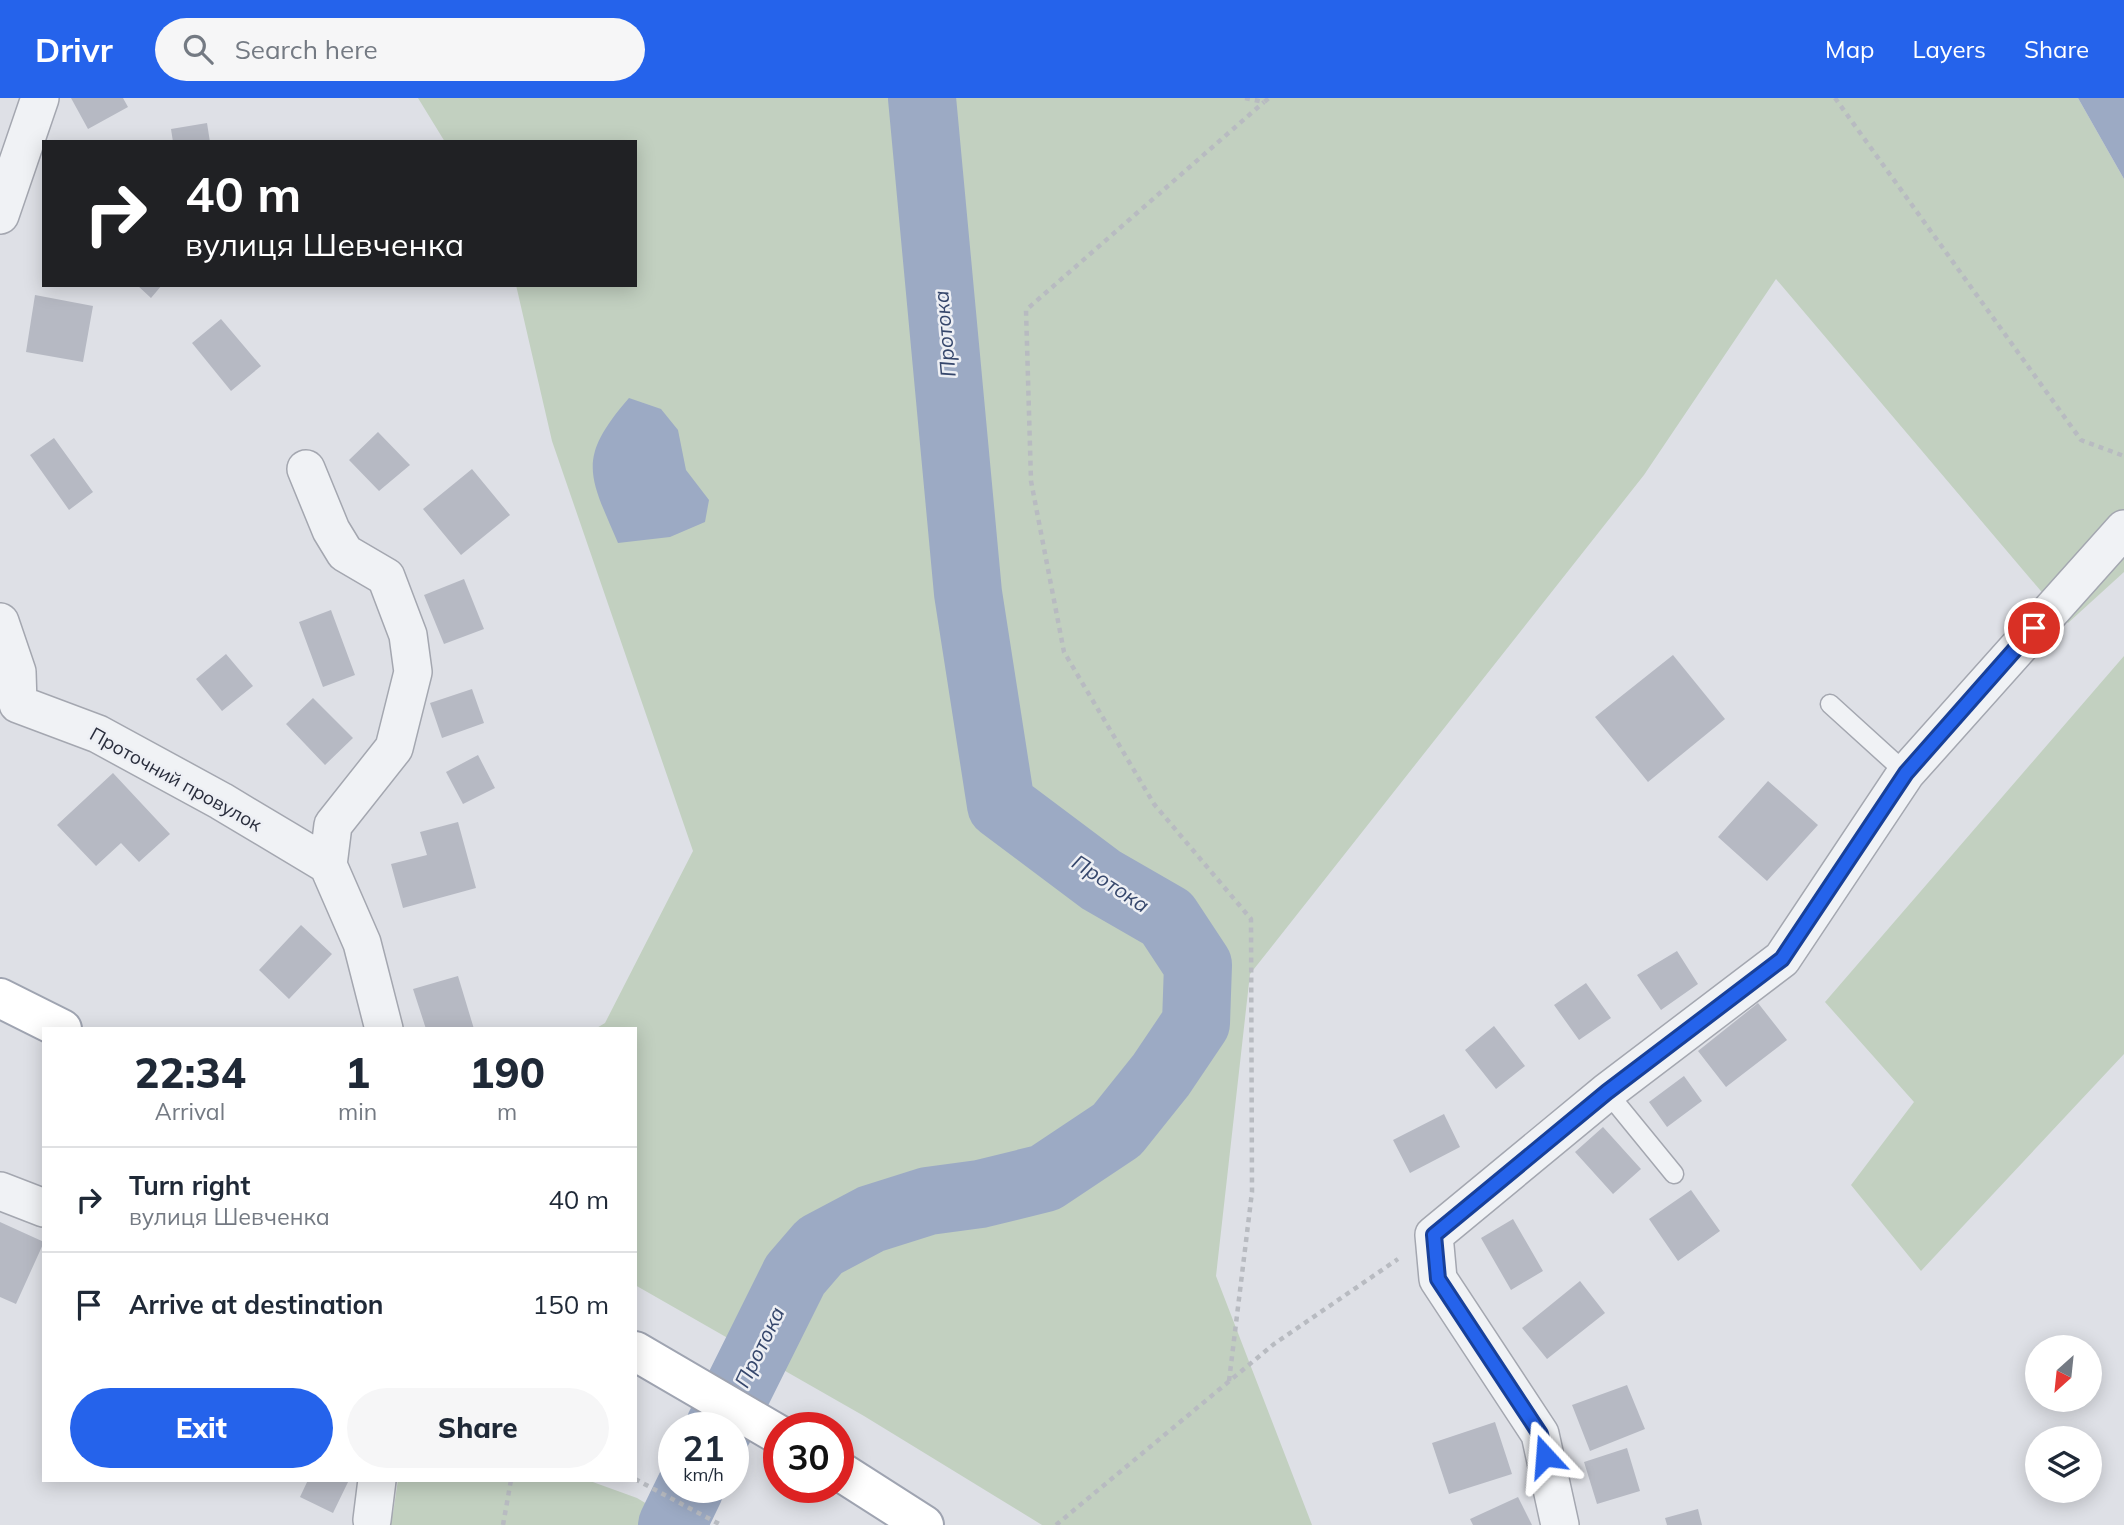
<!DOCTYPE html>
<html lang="en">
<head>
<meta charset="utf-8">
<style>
  :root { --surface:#fff; --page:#f6f6f7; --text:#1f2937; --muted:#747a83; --line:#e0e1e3; --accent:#2563eb }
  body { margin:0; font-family:Mulish,sans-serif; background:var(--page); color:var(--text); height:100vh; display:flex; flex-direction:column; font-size:26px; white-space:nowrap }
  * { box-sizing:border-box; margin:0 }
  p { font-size:23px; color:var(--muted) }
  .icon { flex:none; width:38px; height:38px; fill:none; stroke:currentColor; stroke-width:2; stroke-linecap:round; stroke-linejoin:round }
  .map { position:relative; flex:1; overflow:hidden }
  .drawer { position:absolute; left:42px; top:929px; width:595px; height:455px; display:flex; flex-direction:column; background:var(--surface); border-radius:0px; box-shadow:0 4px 18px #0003 }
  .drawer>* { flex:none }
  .hud { position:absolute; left:42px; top:42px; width:595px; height:147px; border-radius:0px; box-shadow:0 4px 18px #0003; background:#202124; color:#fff; overflow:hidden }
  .needle { width:46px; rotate:207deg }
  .controls { position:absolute; left:2025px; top:1237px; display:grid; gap:14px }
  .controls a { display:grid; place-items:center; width:77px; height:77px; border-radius:50%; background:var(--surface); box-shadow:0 4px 18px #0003; font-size:35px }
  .speed { position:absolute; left:658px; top:1314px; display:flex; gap:14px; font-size:35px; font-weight:700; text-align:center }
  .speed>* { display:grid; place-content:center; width:91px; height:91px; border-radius:50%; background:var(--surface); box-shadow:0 4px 18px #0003; line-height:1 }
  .speed small { font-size:18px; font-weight:400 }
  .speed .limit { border:10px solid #d22; background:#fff; color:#111 }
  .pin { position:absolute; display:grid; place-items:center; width:60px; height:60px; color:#fff; margin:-30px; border:4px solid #fff; border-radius:50%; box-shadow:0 2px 7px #0007 }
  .me { position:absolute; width:77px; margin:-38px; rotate:341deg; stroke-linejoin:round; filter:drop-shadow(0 0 5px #0008) }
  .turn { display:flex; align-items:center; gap:24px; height:147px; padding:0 28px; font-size:32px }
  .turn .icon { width:91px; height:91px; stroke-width:2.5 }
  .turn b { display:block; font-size:49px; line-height:60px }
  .eta { display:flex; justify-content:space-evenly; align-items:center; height:119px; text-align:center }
  .eta b { font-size:42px; font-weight:800; line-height:49px }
  .cta { display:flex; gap:14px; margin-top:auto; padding:14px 28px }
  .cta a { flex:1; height:80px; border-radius:42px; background:var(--accent); color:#fff; font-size:28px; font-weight:800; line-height:80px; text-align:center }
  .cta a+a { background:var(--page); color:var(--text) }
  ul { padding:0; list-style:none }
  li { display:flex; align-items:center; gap:21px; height:105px; padding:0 28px; border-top:2px solid var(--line) }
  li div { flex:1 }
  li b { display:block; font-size:26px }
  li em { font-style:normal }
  header { display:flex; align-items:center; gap:42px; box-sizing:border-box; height:98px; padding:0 35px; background:var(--accent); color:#fff }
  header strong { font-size:33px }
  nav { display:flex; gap:38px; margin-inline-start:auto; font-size:24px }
  .search { width:490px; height:63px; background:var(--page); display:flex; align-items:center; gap:18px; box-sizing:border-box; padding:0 24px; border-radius:38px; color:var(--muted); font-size:26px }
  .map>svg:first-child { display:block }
</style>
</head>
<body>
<header>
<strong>Drivr</strong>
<div class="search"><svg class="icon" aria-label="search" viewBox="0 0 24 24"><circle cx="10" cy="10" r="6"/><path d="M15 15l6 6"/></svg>Search here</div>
<nav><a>Map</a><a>Layers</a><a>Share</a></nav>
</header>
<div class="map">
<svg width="2124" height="1427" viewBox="0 0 2124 1427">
  <rect width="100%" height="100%" fill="#dee0e6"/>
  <path fill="#c2d0c0" d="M418,0H2078L2124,81V474L2068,525L1776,181L1644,377L1250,876L1216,1178L1312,1427H1042L864,1318L635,1187V931H595L605,925L693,753L552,343L516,187H635V44H445Z
    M2124,558V956L1921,1173L1851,1087L1914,1004L1825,904Z
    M398,1382L590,1383L637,1400L682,1427H386L393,1415Z"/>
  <path fill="#9caac4" d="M2078,0H2124V81Z
    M629,300L661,311L678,332L686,372L709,402L705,424L670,439L618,445C589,377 576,361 629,300Z"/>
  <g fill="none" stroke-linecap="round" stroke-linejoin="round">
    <path stroke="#9caac4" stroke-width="68" d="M719,1330L795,1177L820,1148L871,1121L928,1103L980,1096L1045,1080L1117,1032L1161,977L1196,925L1198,867L1167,820L1101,782L1001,707L968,495L922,0
      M672,1427L690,1390"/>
  </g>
  <path fill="#b6b9c3" d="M71,0H123L128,9L88,31Z
    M207,25L210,44H173L171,31Z
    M137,187H162L151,200Z
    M35,197L93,208L83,264L26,254Z
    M221,221L261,268L231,293L192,245Z
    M378,334L410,367L379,393L349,362Z
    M54,340L93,394L69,412L30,357Z
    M472,371L510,417L461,457L423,411Z
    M464,481L484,531L444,546L424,497Z
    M331,512L355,577L323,589L299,524Z
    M226,556L253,588L222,613L196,581Z
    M1673,557L1725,621L1648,684L1595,619Z
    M472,591L484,625L442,640L430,605Z
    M313,600L353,640L325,667L286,626Z
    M478,657L495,690L463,706L446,674Z
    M113,675L170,736L139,764L121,745L96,768L57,727Z
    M1768,683L1818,727L1767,783L1718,739Z
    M458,724L476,790L403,810L391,766L427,757L420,734Z
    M301,827L332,856L289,901L259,872Z
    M1677,853L1698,886L1661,912L1637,877Z
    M458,878L474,931H426L413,891Z
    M1586,885L1611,920L1579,942L1554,907Z
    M1758,905L1787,942L1726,989L1698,953Z
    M1494,928L1525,968L1496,991L1465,952Z
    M1684,978L1702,1003L1667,1029L1649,1004Z
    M1444,1016L1460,1049L1410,1075L1393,1042Z
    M1603,1029L1641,1071L1613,1096L1575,1054Z
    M1691,1092L1720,1133L1678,1163L1649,1121Z
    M1513,1121L1543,1173L1511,1192L1481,1140Z
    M0,1124L44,1144L16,1206L0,1199Z
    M1580,1183L1605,1215L1547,1261L1522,1230Z
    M1627,1287L1645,1331L1590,1353L1572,1307Z
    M1495,1324L1512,1376L1449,1396L1432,1345Z
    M1627,1350L1640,1393L1597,1406L1584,1364Z
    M308,1382H349L333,1415L300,1399Z
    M1518,1399L1532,1427H1473L1470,1421Z
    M1698,1411L1702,1427H1667L1665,1420Z"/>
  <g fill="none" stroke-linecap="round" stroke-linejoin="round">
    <defs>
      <path id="service" d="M1830,606L1906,675
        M1607,994L1674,1076"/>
      <path id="minor" d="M0,117L40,0
        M306,371L331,432L345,455L386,479L408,537L413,574L394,650L333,727L328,767
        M0,524L17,574L18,606L98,636L221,703L328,767L362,845L384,931
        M0,1093L44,1110
        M372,1422L377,1382
        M1560,1427L1540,1336L1438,1181L1434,1137L1607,994L1782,861L1906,675L2124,431"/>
      <path id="primary" d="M0,900L62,931
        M635,1253L779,1337
        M838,1372L924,1427"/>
    </defs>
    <use href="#service" stroke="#a4a7b0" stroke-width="21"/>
    <use href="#minor" stroke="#a4a7b0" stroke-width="40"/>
    <use href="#primary" stroke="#9fa4b1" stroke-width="42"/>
    <path stroke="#b8bbc1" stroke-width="4.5" stroke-dasharray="5 5" stroke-linecap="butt" d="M1245,0L1264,4L1269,0
      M1835,0L2081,342L2124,358
      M1229,1283L1252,1094L1251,821L1154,706L1064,554L1031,383L1026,212L1264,4
      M635,1381L721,1427
      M503,1427L511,1382
      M1056,1427L1274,1246L1398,1161"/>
    <use href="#service" stroke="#f0f2f5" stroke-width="18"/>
    <use href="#minor" stroke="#f0f2f5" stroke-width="37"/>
    <use href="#primary" stroke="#fff" stroke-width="38"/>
  </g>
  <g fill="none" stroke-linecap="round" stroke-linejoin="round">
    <defs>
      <path id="route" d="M1545,1358L1540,1336L1438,1181L1434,1137L1607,994L1782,861L1906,675L2034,530"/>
    </defs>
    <use href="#route" stroke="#184099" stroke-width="18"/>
    <use href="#route" stroke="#2563eb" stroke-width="12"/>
  </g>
  <g text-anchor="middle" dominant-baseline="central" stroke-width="5" stroke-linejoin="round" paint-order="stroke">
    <g font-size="19" fill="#292d3c" stroke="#edeff4">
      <text transform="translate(176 681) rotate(29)">Проточний провулок</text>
    </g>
    <g font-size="21" font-style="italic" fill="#36476c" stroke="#edeff4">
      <text transform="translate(944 236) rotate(-95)">Протока</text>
      <text transform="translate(1111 785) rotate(33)">Протока</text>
      <text transform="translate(759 1249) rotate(-64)">Протока</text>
    </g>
  </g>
</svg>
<div class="controls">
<a><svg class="needle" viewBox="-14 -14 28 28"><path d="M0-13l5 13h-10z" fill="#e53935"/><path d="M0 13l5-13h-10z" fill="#747a83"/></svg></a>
<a><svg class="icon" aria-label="layers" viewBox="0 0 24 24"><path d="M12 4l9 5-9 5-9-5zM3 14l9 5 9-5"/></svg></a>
</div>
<div class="speed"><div>21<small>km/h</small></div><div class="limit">30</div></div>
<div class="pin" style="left:2034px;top:530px;background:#d93025"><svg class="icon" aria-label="arrive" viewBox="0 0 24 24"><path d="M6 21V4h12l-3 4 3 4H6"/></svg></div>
<svg class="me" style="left:1545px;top:1358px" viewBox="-20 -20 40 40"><path d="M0-17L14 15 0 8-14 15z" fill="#2563eb" stroke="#fff" stroke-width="4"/></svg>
<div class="hud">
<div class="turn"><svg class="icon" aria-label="right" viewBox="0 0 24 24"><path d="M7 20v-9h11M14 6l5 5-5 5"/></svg><div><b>40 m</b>вулиця Шевченка</div></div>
</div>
<section class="drawer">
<div class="eta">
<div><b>22:34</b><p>Arrival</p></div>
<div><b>1</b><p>min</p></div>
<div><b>190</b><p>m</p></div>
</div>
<ul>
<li><svg class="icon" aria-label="right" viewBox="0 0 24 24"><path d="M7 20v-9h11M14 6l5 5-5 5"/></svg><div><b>Turn right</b><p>вулиця Шевченка</p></div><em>40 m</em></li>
<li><svg class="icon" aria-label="arrive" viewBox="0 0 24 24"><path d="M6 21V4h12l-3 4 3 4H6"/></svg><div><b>Arrive at destination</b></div><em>150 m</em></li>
</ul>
<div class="cta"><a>Exit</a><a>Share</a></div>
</section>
</div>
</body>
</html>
